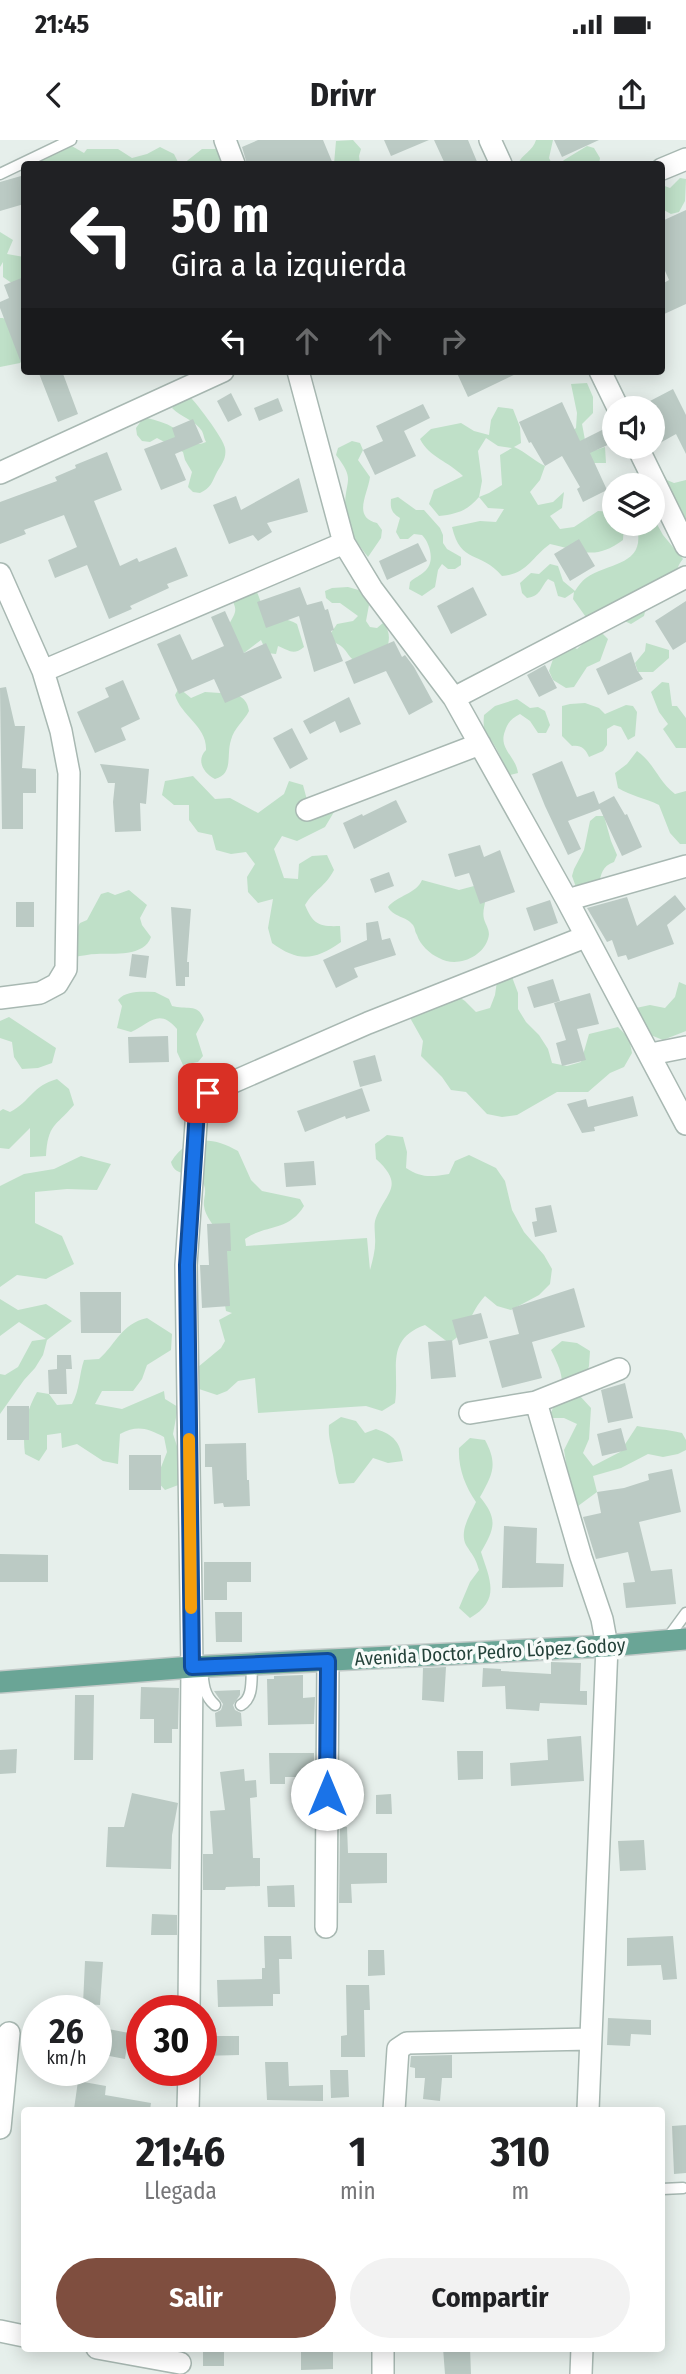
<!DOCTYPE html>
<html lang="es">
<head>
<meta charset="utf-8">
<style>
  :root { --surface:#fff; --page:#f2f2f2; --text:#202124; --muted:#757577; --accent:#7f4e3f }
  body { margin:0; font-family:"Fira Sans Condensed",sans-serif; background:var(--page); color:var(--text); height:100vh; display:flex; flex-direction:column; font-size:26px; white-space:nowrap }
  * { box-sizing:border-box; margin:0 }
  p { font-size:23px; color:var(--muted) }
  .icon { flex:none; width:38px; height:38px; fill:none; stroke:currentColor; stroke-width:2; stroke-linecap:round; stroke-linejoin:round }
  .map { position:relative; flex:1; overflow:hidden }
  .sheet { position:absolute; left:21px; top:1967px; width:644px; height:245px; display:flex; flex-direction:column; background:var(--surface); border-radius:7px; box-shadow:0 4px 18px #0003 }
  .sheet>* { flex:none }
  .top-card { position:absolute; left:21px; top:21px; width:644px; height:214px; border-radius:7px; box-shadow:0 4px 18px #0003; background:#202124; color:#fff; overflow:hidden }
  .buttons { position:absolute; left:602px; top:256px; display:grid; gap:14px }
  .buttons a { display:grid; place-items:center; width:63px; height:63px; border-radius:50%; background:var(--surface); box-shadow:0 4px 18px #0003; font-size:35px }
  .speed { position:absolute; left:21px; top:1855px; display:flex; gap:14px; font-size:35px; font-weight:700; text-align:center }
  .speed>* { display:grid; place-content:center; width:91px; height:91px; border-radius:50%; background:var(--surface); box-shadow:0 4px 18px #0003; line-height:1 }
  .speed small { font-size:18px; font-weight:400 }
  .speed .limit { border:10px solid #d22; background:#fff; color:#111 }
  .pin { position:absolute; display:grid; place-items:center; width:60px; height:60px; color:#fff; margin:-30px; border-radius:14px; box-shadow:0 4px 10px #0006 }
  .me { position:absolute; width:77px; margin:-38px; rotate:0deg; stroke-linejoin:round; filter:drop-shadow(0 0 5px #0008) }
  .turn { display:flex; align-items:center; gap:24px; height:147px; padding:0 35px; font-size:32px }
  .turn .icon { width:91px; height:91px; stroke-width:2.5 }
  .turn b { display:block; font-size:49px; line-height:60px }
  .lanes { display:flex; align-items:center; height:66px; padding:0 35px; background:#0003; justify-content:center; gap:35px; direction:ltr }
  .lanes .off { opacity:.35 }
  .eta { display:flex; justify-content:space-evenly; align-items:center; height:119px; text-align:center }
  .eta b { font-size:42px; font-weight:700; line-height:49px }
  .action { display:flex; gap:14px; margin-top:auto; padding:14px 35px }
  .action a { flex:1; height:80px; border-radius:42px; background:var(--accent); color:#fff; font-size:28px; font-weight:700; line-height:80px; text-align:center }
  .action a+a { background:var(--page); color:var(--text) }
  .status { display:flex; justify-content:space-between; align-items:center; height:49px; padding:0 35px; background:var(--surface); direction:ltr }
  .status svg { height:19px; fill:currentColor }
  header { display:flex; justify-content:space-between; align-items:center; height:91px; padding:0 35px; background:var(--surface); font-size:32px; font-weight:700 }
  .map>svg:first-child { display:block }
</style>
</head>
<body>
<div class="status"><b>21:45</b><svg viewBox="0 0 49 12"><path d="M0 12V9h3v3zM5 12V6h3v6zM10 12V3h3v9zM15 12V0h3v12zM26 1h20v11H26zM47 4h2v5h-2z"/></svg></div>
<header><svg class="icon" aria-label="back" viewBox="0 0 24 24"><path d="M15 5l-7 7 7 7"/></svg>Drivr<svg class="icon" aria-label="share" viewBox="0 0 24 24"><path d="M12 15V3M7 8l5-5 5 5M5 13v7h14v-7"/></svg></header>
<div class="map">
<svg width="686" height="2234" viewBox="0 0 686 2234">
  <rect width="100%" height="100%" fill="#e6efeb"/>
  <path fill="#bfe0c8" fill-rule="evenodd" d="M353,0L361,9L359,16L360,24H334L336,1Z
    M536,0H553L549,18L552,24H518C522,14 533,11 536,0Z
    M70,5L84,13L87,9H118L132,18L147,14L160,7L174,14L179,24H41L43,16Z
    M587,6L594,8L600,18L599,24H560L564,20Z
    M202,9H217L224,24H183Z
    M680,38L686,39L685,61L679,72L671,74L662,69V45L670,48Z
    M0,92L13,100L7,114L24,117L23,146H16L3,137V122L0,127Z
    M0,178H3C23,192 24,195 24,219L20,223L0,227Z
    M587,243L593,257V273L582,284L585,300L596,310L605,307L606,323H590L572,291L576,288L577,273L571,244Z
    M186,253C194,259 224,299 225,308C227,318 221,325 217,332C212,342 211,348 200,353L193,352L188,347L192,332L185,320L183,312L157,298L150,302L142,301L137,295L136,288L141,281L147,278C156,280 166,283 174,288C186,295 191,309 206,302C204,299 204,295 202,291C195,280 180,277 172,268Z
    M498,267L513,269L520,287L521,303L514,307C526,312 533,320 545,326L540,340L530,352L538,365L553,362L564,352L562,368L550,376L560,389L574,387L598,371L614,372V383H624L623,400C594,421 583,411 550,404C531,418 527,434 502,436C480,410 461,425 452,387L480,381L496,382L504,369L488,368L479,357C467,371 457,374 439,376L429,364L434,350L463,336C448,321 430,318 420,299L431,289L461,283L474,291L489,295L491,280ZM486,298L498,306L512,308L500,315L502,345L489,353L479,357L482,341L478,311Z
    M352,301L360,303L363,310L358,320L370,337C368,354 352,377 377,383L382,390L381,398L368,417C357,403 345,386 345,367C345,339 356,341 336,315L338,308Z
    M654,318L667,340L674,343L686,340V385L641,340L635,326Z
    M398,357L416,370H424L440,388L443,395V403L447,409L461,417V425L455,429H448L442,424L438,430L435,447L422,456L409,449L410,442C415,437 420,436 424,432C436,423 430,403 422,395L414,394L408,399H400L396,392L400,378C392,373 390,369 391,359Z
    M653,377L663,395L683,419C677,425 677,434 672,440C659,457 650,452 644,476L631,484L618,478L588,480L573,459L574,452L565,458L558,456L554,442L548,439C540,448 541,456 527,458L522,453L520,443L531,433L539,434L550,424L558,426L563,441L575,451C578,446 582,441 586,438C612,421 648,426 636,383H653Z
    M348,447L362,451L369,465L366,481L370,487L377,488L383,483C389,490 390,496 388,505L356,522C350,518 349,515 345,510C340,503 333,504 329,496L337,484L353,481L358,476L340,463H332L326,458L325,451L332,448Z
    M254,448C260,455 260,464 265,470C273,479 288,478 297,484L304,507C293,516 289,510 278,506L276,514L267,513L261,500L244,513L228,486C237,470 238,471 229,454Z
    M602,493L608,499L600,521L587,527L574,547L566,548L553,540L549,531L556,510L570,505L577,509L588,499Z
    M646,503L669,510V518L653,532H638L635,523L645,511Z
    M662,542L669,543L672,566H677L686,578V608H676L663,589L668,584L659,572L651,552Z
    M179,548L191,558L205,552L220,553L226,550C238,555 247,557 249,571C244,581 234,588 231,600C226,615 234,634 215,639C203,633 196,620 206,610C207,586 181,576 175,555Z
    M517,559L530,568L538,567L545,571L550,585L546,593H538L530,581L520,574C512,578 508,582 505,591C498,609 516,616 518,633L510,635C504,626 501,617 496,608C488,593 482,596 484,575L495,566Z
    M585,563L599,568L605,574L626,565L633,566L637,572L635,596L628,600L621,587L614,585L607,589V605L603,611L589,617C585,608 581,605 572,606L562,596V566L570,564Z
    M637,611C655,624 658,641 675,654L686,651V704H680L670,693L659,665C645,658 631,656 618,648L615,633L627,624Z
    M193,636L215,659L230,658L258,673L284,654L289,641L303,645L307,660L322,662L334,672L325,687L297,701L282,696L274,709L284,738L298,739L299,724L312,716L327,715L334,730C325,747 315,749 305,765C313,784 319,787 340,786L341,802C314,821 298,822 272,803L268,788L273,759L258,763L248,752L247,737L255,724L246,712L231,714L216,710L212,695L198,692L189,680V665H174L162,655L165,641Z
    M596,676H604L611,701L617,715L614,722C602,726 601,734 599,745L577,750L572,736L574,729L584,710L590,681Z
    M422,740L459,750L474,746L481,748C490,761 481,767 484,779C486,786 491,791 488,799C482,818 456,828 439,818C430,814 420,805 417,795C414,790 416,790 413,785C406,776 393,777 388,767C398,755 416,754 422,740Z
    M129,750L147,765L140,778L142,785L151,797C144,817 114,813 97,814C89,814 82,816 74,817L76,790L80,783L87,780L101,754L108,752L115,755Z
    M512,837L518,853V869L526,882L539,895L548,909L552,923L567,926L581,922L589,894L618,887L629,898L632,913L624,927L610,933L588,952H557L517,975L502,977L487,974L466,952L451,950L442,937L421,916L423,901L409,876L453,853L465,861L476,872L490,868L495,855L497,841Z
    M679,842L686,845V891L663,900L648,894L636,868L650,865L665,868L675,857Z
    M155,852L169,859L172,866C186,870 199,863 204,880L196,894L203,916L198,922L183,925L177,912V889C159,867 149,884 131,892L117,888L122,866L118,860C127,850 142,852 155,852Z
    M9,877L56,908L52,923L38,928L22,929L14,917L12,902L0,898V881Z
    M57,939L69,949L74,965C55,987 48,984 46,1016L30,1017V988L9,1009L0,1008V971L3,969L10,972C31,961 32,946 57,939Z
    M387,995L403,997L407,1012L406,1028C421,1038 431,1037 449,1034L455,1021L469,1015L496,1028L505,1041L512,1070L524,1092L544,1115L552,1129L550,1144L539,1155L511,1170L497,1166L485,1156C469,1173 470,1191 449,1203L425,1185C384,1200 400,1229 395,1263L382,1271L366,1266L258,1273L255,1238L238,1241L227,1251L217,1255L196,1248L198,1227L221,1208L225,1201L219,1180L232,1173L226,1171C221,1147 224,1119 218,1096C215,1085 205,1077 204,1066C203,1059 207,1052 204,1045C196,1030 175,1039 171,1022C189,994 212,997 238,1011L251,1040L262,1051L300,1059L304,1066C288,1092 266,1084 245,1099L246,1106L367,1098L370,1130C373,1119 376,1108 375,1097C375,1092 374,1086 375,1081C384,1053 407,1047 376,1019L375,1004Z
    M81,1016L111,1024L97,1050L67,1049L35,1052V1083L62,1096L74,1124L46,1139L17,1135L0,1147V1046L24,1034L54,1029Z
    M0,1159L18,1170L46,1164L72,1181L47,1200L43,1215L35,1228L24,1240L0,1274V1292V1234L5,1235L18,1227L32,1201L46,1199L19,1182L0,1196Z
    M147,1178L172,1194L171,1210L147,1225L142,1239L133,1251H102L95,1264L122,1269L164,1251L165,1259L178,1267L173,1294L179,1312L181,1344L165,1350L156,1340L167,1312L164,1297C147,1288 137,1285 120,1294L118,1324L103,1321L77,1304L62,1308L61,1293L47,1295V1309L39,1321L25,1314C22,1292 26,1271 37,1252L49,1254L57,1265L72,1264C80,1249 79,1235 84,1220L99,1219C117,1203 121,1184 147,1178Z
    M562,1201L577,1203L590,1211L589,1226L580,1256L591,1268L589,1299L583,1313L593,1326L620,1312L637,1286C652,1289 667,1289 682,1293L686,1300V1310L678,1314L663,1317L648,1314L621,1328L593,1336L597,1352L578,1366L568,1356L569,1341L564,1310L577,1284L564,1278H549C563,1243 568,1244 551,1210Z
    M341,1277L356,1281L365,1293L376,1289C394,1295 400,1302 403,1321L388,1323L373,1318L354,1343L339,1344C335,1333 335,1325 333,1315C331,1304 328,1297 329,1285Z
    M470,1298L485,1300C498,1324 493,1334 480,1357C498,1379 495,1388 481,1412C490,1440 501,1460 470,1478L459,1468L470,1442L479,1430C475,1416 472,1415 466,1405C459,1391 470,1375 476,1362C465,1346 458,1328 459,1308Z"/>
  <path fill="#bbcac4" d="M258,0H323L333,24H247L242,7Z
    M384,0H429L391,16Z
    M434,0H468L478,24H445Z
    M554,0H599L562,17Z
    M21,36L24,47V64L0,71V42Z
    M686,70V164L662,175V144L669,140L662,124V81Z
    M24,137V228H23L0,168V162L9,158L4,145Z
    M38,231H62L78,274L58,282Z
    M456,231H522L468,257Z
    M673,249L686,275V314L676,294L660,303L653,289L662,285L650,261Z
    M231,253L242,275L228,282L217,261Z
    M278,258L283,271L259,281L254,268Z
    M562,262L580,301L606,288L612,303L590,313L607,350L583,362L577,349L580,347L562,316L545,326L531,302L529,303L519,282Z
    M423,264L430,278L404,291L416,316L375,335L363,310L383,301L376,286Z
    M193,279L203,302L175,314L186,340L161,350L144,309L175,297L172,288Z
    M107,312L122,350L94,361L120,426L137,418L139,422L176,407L188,436L167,444L169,448L130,466L132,469L109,479L87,425L55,438L48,420L77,407L64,375L24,390L26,394L0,404V362L57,341L55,337L76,328L75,325Z
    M299,338L308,372L267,383L272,392L258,401L253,395L229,404L213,365L236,356L241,370Z
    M579,399L595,426L570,441L554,414Z
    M418,403L427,421L387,440L379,421Z
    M300,447L307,465L322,461L325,470L328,469L334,490L331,491L343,521L314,532L299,476L266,488L257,462Z
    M473,447L487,475L451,494L437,466Z
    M686,461V502L673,510L655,481Z
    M225,471L244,513L266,503L282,538L225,563L214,539L179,554L157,504L180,494L192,520L224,506L211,477Z
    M394,501L402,517L405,515L414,527L433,562L409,575L386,531L354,544L345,522Z
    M631,512L637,530L643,539L608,555L596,529Z
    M545,525L557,548L539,557L527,535Z
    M123,540L140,579L121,588L126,600L95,613L77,572L109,557L105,548Z
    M6,547L15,586H25L22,628L36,629V653H23V689H2L0,548Z
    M349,557L361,584L340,593L335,581L310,594L303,581Z
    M292,588L308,619L290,629L273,598Z
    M562,621L577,657L594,651L599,664L614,656L625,675L627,674L642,707L622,716L600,669L568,681L581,709L568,715L545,666L532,634Z
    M100,624L149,629L146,664L140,663L141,691L115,692L113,662L115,643H108Z
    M396,660L407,682L354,709L343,683L362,674L363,676Z
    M480,705L484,717L500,710L515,752L480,764L469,733L455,737L448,714Z
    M389,732L394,746L375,753L370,739Z
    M675,755L686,769L667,785L674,804L628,820L626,815L618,817L612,800L607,802L587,768L627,757L637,786Z
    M550,760L558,783L534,791L526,768Z
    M16,762H34V787H16Z
    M171,767L191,769L187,822H189V837H185V846H176Z
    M378,781L382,800L390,798L396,815L354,828L358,837L336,848L323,820L367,800L366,783Z
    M132,814L149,816L146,838L129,836Z
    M553,839L560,861L534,868L527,847Z
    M590,853L599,884L577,889L586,920L562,926L556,903L566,900L554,863Z
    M168,896L169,922L129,923L128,897Z
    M375,915L382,941L360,947L353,921Z
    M362,948L370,971L346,979L345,976L305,992L297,971Z
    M633,956L638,976L594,987L595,991L582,993L567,964L586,959L588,967Z
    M314,1021L316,1045L286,1047L284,1023Z
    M551,1065L557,1092L535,1097L532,1082L537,1081L535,1068Z
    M230,1083L231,1111H227L230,1166L202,1168L200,1125H209L207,1084Z
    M574,1148L585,1187L532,1202L542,1238L502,1248L489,1201L519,1194L512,1168Z
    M80,1152H121V1193H81Z
    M481,1173L488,1198L459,1205L452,1180Z
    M452,1200L456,1237L431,1239L428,1202Z
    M57,1215H71L72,1229H61H66L67,1254H49L48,1230L57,1229Z
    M625,1243L633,1278L608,1283L601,1250Z
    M7,1266H29V1300H7Z
    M621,1288L627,1310L602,1316L597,1294Z
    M246,1303L247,1340H249L250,1366L224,1367L223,1363L214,1364L212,1327H205V1304Z
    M129,1315H161V1350H129Z
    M672,1329L681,1372L639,1382L651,1431L672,1429L676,1464L626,1468L623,1443L635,1442L628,1412L596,1419L583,1377L601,1373L597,1352L624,1348L649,1340L648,1334Z
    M504,1386L537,1388L536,1423L564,1424L563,1447L502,1448Z
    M0,1414L48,1415V1442H0Z
    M204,1422H251V1442H227V1460H204Z
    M215,1472H242V1502H216Z
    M551,1522L581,1523L580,1551H587V1565L540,1563L539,1571L506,1569L505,1546L482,1547L483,1528L501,1529V1531L551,1534Z
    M446,1527L444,1562L422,1560L423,1528Z
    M303,1535V1558L315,1557L314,1584L268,1585L267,1539H274V1536Z
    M141,1547L179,1548L178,1589H172V1603H154V1579H140Z
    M240,1550V1555L233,1565L235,1570L241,1573L242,1586L216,1587L215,1573L221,1570L223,1564L214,1551Z
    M75,1555H94L93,1620H74Z
    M581,1596L584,1641L511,1646L510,1623L548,1620L547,1599Z
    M17,1609L16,1633L0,1634V1610Z
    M457,1611H483V1639L458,1640Z
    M269,1613H314V1637H285V1644H270Z
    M244,1629L245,1641L256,1640L257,1657L250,1658L253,1718H260V1746L226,1747L225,1750H203V1714H213L210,1671L225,1670L220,1632Z
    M132,1653L178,1663L172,1695L171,1729L106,1727L108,1687H124Z
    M391,1654L392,1674H376V1655Z
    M340,1687H347L348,1713H387V1743L351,1744L352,1763H339Z
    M644,1700L646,1730L620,1731L618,1701Z
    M294,1745L295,1767H268L267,1746Z
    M152,1774L177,1775V1795H151Z
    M264,1796H291L292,1819H279L280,1854H273V1866L218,1867L217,1840L262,1839V1828H265Z
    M673,1796L677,1839L663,1840L661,1825L627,1826V1798Z
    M368,1810H384L385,1835L368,1836Z
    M85,1821L103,1822L100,1865L83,1864Z
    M346,1845H369L370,1870H364L365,1917H341V1896L347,1895Z
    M608,1878L651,1880V1895L631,1894L630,1906L607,1905Z
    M103,1888L129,1893L125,1919L99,1914Z
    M216,1888V1896H239V1915L201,1916V1889Z
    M452,1915V1938H442L440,1961L423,1959L425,1938H415V1928L410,1927L411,1916Z
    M265,1922H288L289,1946L323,1945V1961L267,1960Z
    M330,1930H348L349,1957L331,1958Z
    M78,1941L106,1946L105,1955L151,1963L150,1970L74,1969Z
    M686,1985V2033L674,2034L672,1986Z
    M203,2208H224V2226H203Z
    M301,2208H333V2229L301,2230Z
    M443,2208H470L471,2234H445Z"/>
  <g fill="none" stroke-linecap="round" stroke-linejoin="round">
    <defs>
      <path id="lane" d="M0,34L71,0
        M667,1499L686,1473
        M202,1527C203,1541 203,1555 215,1565
        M241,1565C254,1558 251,1539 252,1524
        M662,2049L683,2048"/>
      <path id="street" d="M225,0L234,24
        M490,0L501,24
        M662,29L686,19
        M298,231L344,403L372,449L454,558L567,760L686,984
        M600,231L618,268
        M637,306L686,406
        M0,333L223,231
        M0,434L43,531L61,591L69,633L66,829L57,844L40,853L0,858
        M43,531L344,403
        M454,558L686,437
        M307,670L480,604
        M567,760L686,726
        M651,914L686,907
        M536,1262L581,1417L602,1479L607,1506L588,1970
        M470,1273L536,1262L619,1229
        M326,1787L328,1521
        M189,1871L192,1527L186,1125L197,970L201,960L208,953L368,883L585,797
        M188,1970L189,1930
        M394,1970L398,1909L407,1903L590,1899
        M0,1988L9,1893
        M0,2191L24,2196
        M97,2208L180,2223
        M383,2234V2208
        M581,2234L582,2208"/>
      <path id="primary" d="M0,1542L192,1527L607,1506L686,1499"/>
    </defs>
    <use href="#lane" stroke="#a8b8b2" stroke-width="13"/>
    <use href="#street" stroke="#a8b8b2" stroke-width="24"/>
    <use href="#primary" stroke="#c2cac8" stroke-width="24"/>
    <use href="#lane" stroke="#fff" stroke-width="10"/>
    <use href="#street" stroke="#fff" stroke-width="21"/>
    <use href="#primary" stroke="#6aa596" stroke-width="21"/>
  </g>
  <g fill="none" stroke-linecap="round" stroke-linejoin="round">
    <defs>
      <path id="route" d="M208,953L201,960L197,970L187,1125L192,1527L328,1521L327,1654"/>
    </defs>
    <use href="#route" stroke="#114b97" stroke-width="18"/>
    <use href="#route" stroke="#1a73e8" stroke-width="12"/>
    <path stroke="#f59e0b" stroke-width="12" d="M189,1299L191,1468"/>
  </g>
  <g text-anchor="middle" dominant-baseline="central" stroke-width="7" stroke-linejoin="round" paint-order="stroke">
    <g font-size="19" fill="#24423a" stroke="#f7fbf9">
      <text transform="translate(490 1512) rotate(-3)">Avenida Doctor Pedro López Godoy</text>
    </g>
  </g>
</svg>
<div class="buttons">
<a><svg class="icon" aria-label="sound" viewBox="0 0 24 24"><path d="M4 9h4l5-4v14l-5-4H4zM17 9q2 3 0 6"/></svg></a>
<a><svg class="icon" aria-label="layers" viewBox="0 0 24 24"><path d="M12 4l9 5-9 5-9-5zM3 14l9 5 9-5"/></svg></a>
</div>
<div class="speed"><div>26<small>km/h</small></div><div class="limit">30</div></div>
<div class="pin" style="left:208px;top:953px;background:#d93025"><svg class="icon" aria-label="arrive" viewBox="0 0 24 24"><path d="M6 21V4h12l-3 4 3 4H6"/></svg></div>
<svg class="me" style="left:327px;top:1654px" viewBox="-20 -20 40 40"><circle r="19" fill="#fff"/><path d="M0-13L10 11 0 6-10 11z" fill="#1a73e8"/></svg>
<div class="top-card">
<div class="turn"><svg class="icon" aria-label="left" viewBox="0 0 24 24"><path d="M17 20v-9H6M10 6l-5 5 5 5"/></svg><div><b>50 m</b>Gira a la izquierda</div></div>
<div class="lanes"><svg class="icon" aria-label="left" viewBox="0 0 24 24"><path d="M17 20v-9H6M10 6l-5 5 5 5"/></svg><svg class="icon off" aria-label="ahead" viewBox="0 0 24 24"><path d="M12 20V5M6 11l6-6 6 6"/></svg><svg class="icon off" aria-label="ahead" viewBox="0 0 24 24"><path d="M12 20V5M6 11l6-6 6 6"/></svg><svg class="icon off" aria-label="right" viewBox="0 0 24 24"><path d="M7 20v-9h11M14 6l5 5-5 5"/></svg></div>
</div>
<section class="sheet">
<div class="eta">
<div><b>21:46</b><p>Llegada</p></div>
<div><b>1</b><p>min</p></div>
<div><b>310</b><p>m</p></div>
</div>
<div class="action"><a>Salir</a><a>Compartir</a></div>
</section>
</div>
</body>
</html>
